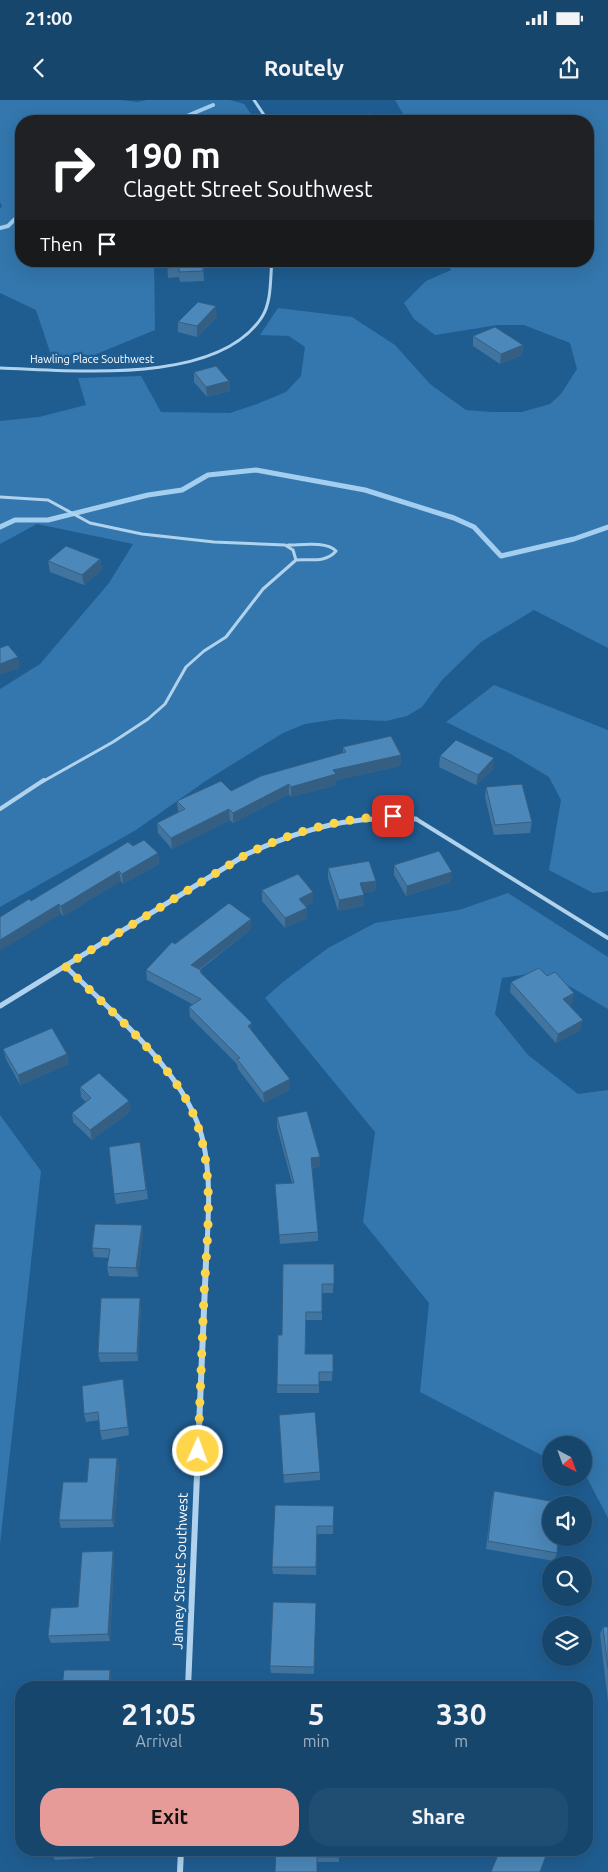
<!DOCTYPE html>
<html lang="en">
<head>
<meta charset="utf-8">
<style>
  :root { --surface:#17466d; --page:#204d72; --text:#f1f3f6; --muted:#9eb1c2; --line:#365e80; --accent:#e69b98 }
  body { margin:0; font-family:Ubuntu,sans-serif; background:var(--page); color:var(--text); height:100vh; display:flex; flex-direction:column; font-size:19px; white-space:nowrap }
  * { box-sizing:border-box; margin:0 }
  p { font-size:16px; color:var(--muted) }
  .icon { flex:none; width:28px; height:28px; fill:none; stroke:currentColor; stroke-width:2; stroke-linecap:round; stroke-linejoin:round }
  .map { position:relative; flex:1; overflow:hidden }
  .panel { position:absolute; left:15px; top:1581px; width:578px; height:175px; display:flex; flex-direction:column; background:var(--surface); border-radius:20px; box-shadow:0 5px 20px #0002,0 0 0 1px var(--line) }
  .panel>* { flex:none }
  .hud { position:absolute; left:15px; top:15px; width:579px; height:152px; border-radius:20px; box-shadow:0 5px 20px #0002,0 0 0 1px var(--line); background:#202124; color:#fff; overflow:hidden }
  .needle { width:32px; rotate:139deg }
  .fabs { position:absolute; left:542px; top:1336px; display:grid; gap:10px }
  .fabs a { display:grid; place-items:center; width:50px; height:50px; border-radius:50%; background:var(--surface); box-shadow:0 5px 20px #0002,0 0 0 1px var(--line); font-size:25px }
  .pin { position:absolute; display:grid; place-items:center; width:42px; height:42px; color:#fff; margin:-21px; border-radius:10px; box-shadow:0 2px 8px #0006 }
  .me { position:absolute; width:55px; margin:-28px; rotate:2deg; stroke-linejoin:round; filter:drop-shadow(0 0 4px #0008) }
  .turn { display:flex; align-items:center; gap:18px; height:105px; padding:0 25px; font-size:22px }
  .turn .icon { width:65px; height:65px; stroke-width:2.5 }
  .turn b { display:block; font-size:35px; line-height:42px }
  .then { display:flex; align-items:center; height:48px; padding:0 25px; background:#0003; gap:10px; font-size:19px }
  .eta { display:flex; justify-content:space-evenly; align-items:center; height:85px; text-align:center }
  .eta b { font-size:30px; font-weight:600; line-height:35px }
  .cta { display:flex; gap:10px; margin-top:auto; padding:10px 25px }
  .cta a { flex:1; height:58px; border-radius:20px; background:var(--accent); color:#111; font-size:20px; font-weight:600; line-height:58px; text-align:center }
  .cta a+a { background:var(--page); color:var(--text) }
  .status { display:flex; justify-content:space-between; align-items:center; height:35px; padding:0 25px; background:var(--surface); direction:ltr }
  .status svg { height:14px; fill:currentColor }
  header { display:flex; justify-content:space-between; align-items:center; height:65px; padding:0 25px; background:var(--surface); font-size:22px; font-weight:600 }
  .map>svg:first-child { display:block }
</style>
</head>
<body>
<div class="status"><b>21:00</b><svg viewBox="0 0 49 12"><path d="M0 12V9h3v3zM5 12V6h3v6zM10 12V3h3v9zM15 12V0h3v12zM26 1h20v11H26zM47 4h2v5h-2z"/></svg></div>
<header><svg class="icon" aria-label="back" viewBox="0 0 24 24"><path d="M15 5l-7 7 7 7"/></svg>Routely<svg class="icon" aria-label="share" viewBox="0 0 24 24"><path d="M12 15V3M7 8l5-5 5 5M5 13v7h14v-7"/></svg></header>
<div class="map">
<svg width="608" height="1772" viewBox="0 0 608 1772">
  <rect width="100%" height="100%" fill="#1f5d91"/>
  <path fill="#3377ae" d="M0,0H121L137,2L147,0H230L244,4L256,21H21V161H154L155,230L77,262L53,261L36,210L0,193V108L2,107L0,102Z
    M395,0H608V548L534,510L481,542L442,580L422,607L407,616L386,621L338,619L305,624L283,633L207,680L136,730L0,807V589L40,564L109,483L133,444L37,424L0,444V321L39,317L86,305L78,278L141,276L161,312L230,313L257,304L286,292L301,276L305,247L289,236L260,235L278,208L352,217L395,245L430,284L466,310L491,312H522L550,304L561,294L577,269L570,243L524,225H498L435,235L414,219L404,203L426,181L451,170L449,161H588V21H407Z
    M494,585L608,630V791L593,793L549,770L561,700L549,677L509,653L446,622Z
    M508,793L608,857V909L564,883L536,873L502,878L495,914L528,955L578,994L608,990V1418L587,1378L584,1377V1345H551V1360L420,1292L429,1203L363,1122L375,1032L265,898L283,882L328,848L375,823L459,810Z
    M0,1015L41,1071L0,1444Z"/>
  <g fill="none" stroke-linecap="round" stroke-linejoin="round">
    <path stroke="#a3ceef" stroke-width="4" d="M175,21L213,5
      M0,128L8,126L21,113"/>
    <path stroke="#a3ceef" stroke-width="5" d="M0,427L15,420H48L148,395L182,390L208,375L256,370L365,390L454,418L474,427L501,456L574,439L608,427"/>
    <path stroke="#b0d2ed" stroke-width="3" d="M0,397L48,400L90,423L142,434L214,442L285,445L293,450L296,460L263,489L226,537L204,551L186,567L165,604L148,619L113,642L42,682
      M288,445C302,445 326,441 336,451C326,463 310,459 296,460"/>
    <path stroke="#b0d2ed" stroke-width="4" d="M0,709L44,680
      M416,719L608,838"/>
    <path stroke="#b0d2ed" stroke-width="3" d="M254,0L268,21
      M0,268C73,270 217,286 262,217C272,201 270,178 272,161"/>
    <path stroke="#b0d2ed" stroke-width="5" d="M65,866C112,912 188,974 203,1041C212,1080 208,1123 206,1163
      M0,906L247,754C304,728 353,715 416,719"/>
    <path stroke="#b0d2ed" stroke-width="6" d="M188,1588L206,1162
      M180,1772L181,1750"/>
  </g>
  <path fill="#41759f" d="M167,161H203L204,181L180,182L179,177L168,178Z
    M217,217L197,237L178,232V222Z
    M473,236L523,245L522,255L500,264L473,246Z
    M194,272L229,281L230,291L207,297L194,282Z
    M100,459L102,470L84,485L50,472L48,461Z
    M343,647L401,655L400,666L336,680V685L291,697L289,694L233,723L230,720L172,749L158,733L157,723L179,712L178,711L177,701L231,691L343,653Z
    M440,656L493,669L476,685L439,667Z
    M486,687L532,722L530,733L494,735L485,697Z
    M133,746L158,753L159,764L123,784L121,781L63,816L61,814L31,801Z
    M394,765L451,782L406,796L394,775Z
    M328,768L376,781L375,791L364,793V806L338,811L328,778Z
    M262,790L313,802L305,806L307,818L285,828L262,801Z
    M251,819V829L200,870H201L202,874L252,923V931L290,989L264,1003L238,969L237,964L190,917L189,907L192,904L147,880L146,870L175,844Z
    M511,882L574,893L572,903L569,905L581,930L556,943L510,892Z
    M3,949L67,954L69,964L20,985L6,959Z
    M80,987L131,1011L92,1040L73,1022L72,1013L86,1002L81,997Z
    M277,1017L320,1066L312,1068L318,1132V1141L280,1144L275,1084L292,1083L277,1027Z
    M140,1042L148,1099L116,1104L114,1094Z
    M142,1125L143,1135L138,1177L109,1176L107,1167L109,1158L94,1157L92,1148Z
    M334,1164L333,1193H322V1220H306L305,1254H333L332,1281H319V1293H277V1285L282,1235Z
    M140,1198L141,1206L138,1261L100,1262L98,1253Z
    M124,1287L129,1335L102,1340L100,1331L99,1320L86,1322L84,1314Z
    M279,1315L320,1372V1380L284,1383Z
    M117,1358L119,1366L114,1427L61,1428L59,1420L87,1382Z
    M494,1391L557,1453L554,1461L486,1449L492,1399Z
    M334,1406L333,1434H317L316,1475L273,1474L272,1467Z
    M113,1451L114,1458L110,1541L51,1543L48,1536L78,1507Z
    M316,1503L314,1574L271,1573L270,1566Z
    M603,1527H608V1602L600,1534Z
    M52,1750H94V1758L55,1760L52,1755Z
    M276,1750L339,1757V1762H317Z
    M489,1750H548L498,1755Z"/>
  <path fill="#355f82" d="M216,206L217,217L197,237V226Z
    M523,245L522,255L500,264L501,254Z
    M229,281L230,291L207,297L206,287Z
    M100,459L102,470L84,485L82,475Z
    M18,557L20,568L0,575V564Z
    M401,655L400,666L336,680V685L291,697V687L333,670Z
    M494,658L493,669L476,685L478,675Z
    M289,684V694L233,723V713Z
    M229,709L230,720L172,749L171,738Z
    M158,753L159,764L123,784L122,774Z
    M119,771L121,781L63,816L61,806Z
    M452,772L451,782L406,796L407,786Z
    M376,781L375,791L360,794V783Z
    M313,792V802L299,809V799Z
    M364,795V806L338,811L339,800Z
    M59,804L61,814L0,851V840Z
    M307,808V818L285,828V818Z
    M251,819V829L192,875L191,865Z
    M574,893L572,903L561,909L563,899Z
    M583,920L581,930L556,943L558,934Z
    M252,923V933L248,926Z
    M67,954L69,964L20,985L18,975Z
    M290,979V989L264,1003L263,993Z
    M129,1001L131,1011L92,1040L90,1030Z
    M320,1057V1066L311,1068V1058Z
    M142,1125L143,1135L138,1177L136,1168Z
    M140,1198L141,1206L138,1261L137,1253Z
    M117,1358L119,1366L114,1427L112,1420Z
    M113,1451L114,1458L110,1541L108,1534Z
    M110,1570L112,1576L111,1588H109Z
    M92,1750H94V1758L91,1753Z"/>
  <path fill="#4c88b9" stroke="#355f82" d="M370,12L374,21H369Z
    M167,161H203V171L179,172V167L167,168Z
    M198,202L216,206L197,226L178,222Z
    M495,227L523,245L501,254L473,236Z
    M216,266L229,281L206,287L194,272Z
    M66,446L100,459L82,475L48,461Z
    M8,545L18,557L0,564V548Z
    M391,636L401,655L333,670L336,674L291,687L289,684L233,713L229,709L171,738L157,723L185,709L177,701L221,681L231,691L261,676L346,652L343,647Z
    M456,640L494,658L478,675L440,656Z
    M522,684L532,722L495,725L486,687Z
    M144,740L158,753L122,774L119,771L61,806L59,804L0,840V817L29,799L31,801L128,742L133,746Z
    M439,751L452,772L407,786L394,765Z
    M369,761L376,781L360,783L364,795L339,800L328,768Z
    M298,774L313,792L299,799L307,808L285,818L262,790Z
    M229,803L251,819L191,865L201,870L200,872L252,923L248,926L290,979L263,993L237,959L240,958L189,907L201,899L146,870L172,842L175,844Z
    M539,868L547,876L555,872L574,893L563,899L583,920L558,934L511,882Z
    M52,928L67,954L18,975L3,949Z
    M99,973L129,1001L90,1030L72,1013L91,998L80,987Z
    M307,1011L320,1057L311,1058L318,1132L279,1135L275,1084L294,1083L277,1017Z
    M140,1042L146,1090L114,1094L109,1047Z
    M95,1124L142,1125L136,1168L107,1167L110,1149L92,1148Z
    M283,1164H334V1184H322V1212H306L305,1254H333V1272H319V1285H277L278,1235H282Z
    M101,1198H140L137,1253H98Z
    M123,1279L128,1327L100,1331L98,1312L84,1314L82,1286Z
    M315,1312L320,1372L283,1375L279,1315Z
    M89,1358H117L112,1420H59L63,1382H87Z
    M494,1391L561,1403V1405H551V1438H558L557,1453L488,1441Z
    M275,1405L334,1406L333,1426H317L316,1467H272Z
    M113,1451L108,1534L48,1536L51,1508L78,1507L82,1452Z
    M273,1502L316,1503L314,1567L270,1566Z
    M603,1527H608V1568Z
    M64,1570H110L109,1588H62Z
    M52,1750H92L91,1753L52,1755Z
    M276,1750H339V1757H317V1772H275Z
    M500,1750H548L540,1772H491Z"/>
  <g fill="none" stroke-linecap="round" stroke-linejoin="round">
    <path stroke="#ffd54a" stroke-width="9" stroke-dasharray="0 16.2" d="M198,1351C200,1299 202,1247 204,1195C207,1133 218,1057 187,1001C160,952 104,905 65,866L247,754C294,731 340,718 393,716"/>
  </g>
  <g text-anchor="middle" dominant-baseline="central" stroke-width="5" stroke-linejoin="round" paint-order="stroke">
    <g font-size="11" fill="#fff" stroke="#1f5d91">
      <text x="92" y="259">Hawling Place Southwest</text>
    </g>
    <g font-size="14" fill="#fff" stroke="#1f5d91">
      <text transform="translate(180 1471) rotate(-88)">Janney Street Southwest</text>
    </g>
  </g>
</svg>
<div class="fabs">
<a><svg class="needle" viewBox="-14 -14 28 28"><path d="M0-13l5 13h-10z" fill="#e53935"/><path d="M0 13l5-13h-10z" fill="#9eb1c2"/></svg></a>
<a><svg class="icon" aria-label="sound" viewBox="0 0 24 24"><path d="M4 9h4l5-4v14l-5-4H4zM17 9q2 3 0 6"/></svg></a>
<a><svg class="icon" aria-label="search" viewBox="0 0 24 24"><circle cx="10" cy="10" r="6"/><path d="M15 15l6 6"/></svg></a>
<a><svg class="icon" aria-label="layers" viewBox="0 0 24 24"><path d="M12 4l9 5-9 5-9-5zM3 14l9 5 9-5"/></svg></a>
</div>
<div class="pin" style="left:393px;top:716px;background:#d93025"><svg class="icon" aria-label="arrive" viewBox="0 0 24 24"><path d="M6 21V4h12l-3 4 3 4H6"/></svg></div>
<svg class="me" style="left:198px;top:1351px" viewBox="-20 -20 40 40"><circle r="17" fill="#ffd54a" stroke="#fff" stroke-width="3"/><path d="M0-11L8 9 0 5-8 9z" fill="#fff"/></svg>
<div class="hud">
<div class="turn"><svg class="icon" aria-label="right" viewBox="0 0 24 24"><path d="M7 20v-9h11M14 6l5 5-5 5"/></svg><div><b>190 m</b>Clagett Street Southwest</div></div>
<div class="then">Then<svg class="icon" aria-label="arrive" viewBox="0 0 24 24"><path d="M6 21V4h12l-3 4 3 4H6"/></svg></div>
</div>
<section class="panel">
<div class="eta">
<div><b>21:05</b><p>Arrival</p></div>
<div><b>5</b><p>min</p></div>
<div><b>330</b><p>m</p></div>
</div>
<div class="cta"><a>Exit</a><a>Share</a></div>
</section>
</div>
</body>
</html>
